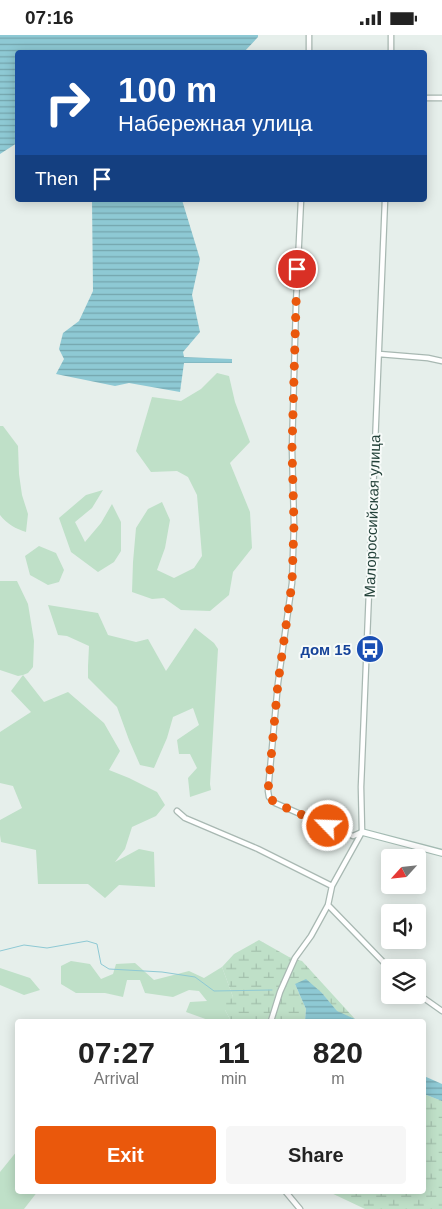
<!DOCTYPE html>
<html lang="en">
<head>
<meta charset="utf-8">
<style>
  :root { --surface:#fff; --page:#f6f6f6; --text:#222; --muted:#767676; --accent:#ea580c }
  body { margin:0; font-family:Helvetica,sans-serif; background:var(--page); color:var(--text); height:100vh; display:flex; flex-direction:column; font-size:19px; white-space:nowrap }
  * { box-sizing:border-box; margin:0 }
  p { font-size:16px; color:var(--muted) }
  .icon { flex:none; width:28px; height:28px; fill:none; stroke:currentColor; stroke-width:2; stroke-linecap:round; stroke-linejoin:round }
  .map { position:relative; flex:1; overflow:hidden }
  .drawer { position:absolute; left:15px; top:984px; width:411px; height:175px; display:flex; flex-direction:column; background:var(--surface); border-radius:5px; box-shadow:0 2px 12px #0003 }
  .drawer>* { flex:none }
  .top-card { position:absolute; left:15px; top:15px; width:412px; height:152px; border-radius:5px; box-shadow:0 2px 12px #0003; background:#1a4fa0; color:#fff; overflow:hidden }
  .needle { width:32px; rotate:243deg }
  .tools { position:absolute; left:381px; top:814px; display:grid; gap:10px }
  .tools a { display:grid; place-items:center; width:45px; height:45px; border-radius:5px; background:var(--surface); box-shadow:0 2px 12px #0003; font-size:25px }
  .pin { position:absolute; display:grid; place-items:center; width:42px; height:42px; color:#fff; margin:-21px; border:2px solid #fff; border-radius:50%; box-shadow:0 1px 5px #0007 }
  .me { position:absolute; width:55px; margin:-28px; rotate:294deg; stroke-linejoin:round; filter:drop-shadow(0 0 4px #0008) }
  .turn { display:flex; align-items:center; gap:18px; height:105px; padding:0 20px; font-size:22px }
  .turn .icon { width:65px; height:65px; stroke-width:2.5 }
  .turn b { display:block; font-size:35px; line-height:42px }
  .then { display:flex; align-items:center; height:48px; padding:0 20px; background:#0003; gap:10px; font-size:19px }
  .eta { display:flex; justify-content:space-evenly; align-items:center; height:85px; text-align:center }
  .eta b { font-size:30px; font-weight:700; line-height:35px }
  .action { display:flex; gap:10px; margin-top:auto; padding:10px 20px }
  .action a { flex:1; height:58px; border-radius:5px; background:var(--accent); color:#fff; font-size:20px; font-weight:700; line-height:58px; text-align:center }
  .action a+a { background:var(--page); color:var(--text) }
  .status { display:flex; justify-content:space-between; align-items:center; height:35px; padding:0 25px; background:var(--surface); direction:ltr }
  .status svg { height:14px; fill:currentColor }
  .map>svg:first-child { display:block }
</style>
</head>
<body>
<div class="status"><b>07:16</b><svg viewBox="0 0 49 12"><path d="M0 12V9h3v3zM5 12V6h3v6zM10 12V3h3v9zM15 12V0h3v12zM26 1h20v11H26zM47 4h2v5h-2z"/></svg></div>
<div class="map">
<svg width="442" height="1174" viewBox="0 0 442 1174">
  <defs>
    <pattern id="wetland-marsh" width="20" height="14" patternUnits="userSpaceOnUse" patternTransform="scale(1.25)"><rect width="20" height="14" fill="#bfe0c8"/><path d="M1 5h8M5 5V1M11 12h8M15 12V8" fill="none" stroke="#a4c1ad"/></pattern>
    <pattern id="water-rules" width="6" height="5" patternUnits="userSpaceOnUse" patternTransform="scale(1.25)"><rect width="6" height="5" fill="#8ec9d4"/><path d="M0 2.5h6" fill="none" stroke="#74a5ad"/></pattern>
  </defs>
  <rect width="100%" height="100%" fill="#e6efeb"/>
  <path fill="#bfe0c8" d="M217,338L229,341L235,367L250,407L230,428L250,477L252,513L233,537L229,560L210,576L181,575L164,563L152,564L132,557L133,527L136,493L148,474L162,467L170,485L165,513L157,535L174,543L194,533L202,521L197,460L188,442L177,436L151,437L136,416L152,362L181,366L201,354Z
    M0,391H3L18,411L19,439L22,460L28,479L26,497C16,494 7,489 0,480Z
    M103,455L92,473L75,487L85,507L101,488L112,469L121,487V516L114,527L98,537L71,517L59,483L86,460Z
    M39,511L56,518L64,535L59,547L48,550L30,540L25,521Z
    M0,546H17L28,569L34,606L33,632L28,638L23,640L44,667L68,657L104,688L120,716L109,735L129,743L157,757L165,770L156,781L132,792L125,814L115,827L139,814L154,817L155,852L119,850L105,863L88,849H38L36,815L1,807L0,800V785L22,773L13,751L0,748V697L31,677L11,656L23,640L18,641L0,635Z
    M48,570L98,578L108,600L136,607L148,604L166,636L195,593L214,608L218,614L210,749L211,755L190,762L188,743L197,733L190,719H179L177,705L199,690L193,673L173,682L167,703L154,733L140,730L129,705L117,672L88,643V631L89,611L67,601L58,600Z
    M71,926L90,929L101,944L113,939L116,929L135,928L154,945L189,936L204,943L222,932L233,962L225,975L231,986H211L186,977L190,967L207,966L199,956L189,955L173,962L145,958L140,945H127L123,962L105,958H76L61,949V931Z
    M0,933L30,943L40,955L24,960L0,950Z
    M17,1116L18,1156H38L24,1174H0V1137Z"/>
  <path fill="url(#wetland-marsh)" d="M259,905L289,922L302,926L355,984L337,977L322,958L295,949L306,974L305,986H231L225,975L224,967L233,962L222,932L234,919Z
    M424,1059L442,1066V1174H365L327,1156H424Z"/>
  <path fill="url(#water-rules)" d="M0,0H258V2L244,17L18,18L17,108L0,119Z
    M92,165H182L200,224L192,260L200,297L183,317L184,322L232,324V328H184L180,357L129,348L115,351L56,339L64,324L59,314L63,298L79,286L93,256Z
    M306,944L322,958L337,976L355,984L357,986H305L306,974L295,949Z
    M424,1041L442,1049V1066L424,1059Z"/>
  <g fill="none" stroke-linecap="round" stroke-linejoin="round">
    <path stroke="#8ec9d4" stroke-width="1" d="M0,916L24,910L47,913L87,906L97,909L101,929L109,934L162,937L195,942L214,956L272,955"/>
    <defs>
      <path id="street" d="M309,18V0
        M391,18V0
        M425,63H442
        M301,165L296,269L292,414L294,489L292,548L278,648L268,756L269,762L275,768L328,791L353,801L362,797
        M379,319L428,323L442,326
        M177,776L185,783L258,814L332,851
        M362,797L361,752L385,165
        M328,870L390,934
        M418,959L442,976
        M271,986L280,957L295,923L311,901L328,870L332,851L362,797
        M285,1156L300,1174"/>
      <path id="secondary" d="M362,797L442,818"/>
    </defs>
    <use href="#street" stroke="#a8b8b2" stroke-width="7"/>
    <use href="#secondary" stroke="#a4bbb3" stroke-width="8"/>
    <use href="#street" stroke="#fff" stroke-width="4.5"/>
    <use href="#secondary" stroke="#fff" stroke-width="5.5"/>
  </g>
  <g fill="none" stroke-linecap="round" stroke-linejoin="round">
    <path stroke="#ea580c" stroke-width="9" stroke-dasharray="0 16.2" d="M297,234L292,414L294,489L292,548L278,648L268,756L269,762L275,768L328,791"/>
  </g>
  <defs>
    <symbol id="bus-disc" viewBox="-11 -11 22 22"><circle r="9.5" fill="#1a4fb4" stroke="#f7fbf9"/><path d="M-5-6H5V4H4V6H2V4H-2V6H-4V4H-5ZM-3.5-4V0h7V-4ZM-3.5 1.2v1.5H-2V1.2ZM2 1.2v1.5H3.5V1.2Z" fill="#fff"/></symbol>
  </defs>
  <g fill-rule="evenodd">
    <use href="#bus-disc" x="354" y="598" width="32" height="32"/>
  </g>
  <g text-anchor="middle" dominant-baseline="central" stroke-width="4" stroke-linejoin="round" paint-order="stroke">
    <g font-size="15" fill="#24423a" stroke="#f7fbf9">
      <text transform="translate(372 481) rotate(-88)">Малороссийская улица</text>
    </g>
    <g font-size="15" font-weight="bold" fill="#164399" stroke="#f7fbf9" text-anchor="end">
      <text x="351" y="614">дом 15</text>
    </g>
  </g>
</svg>
<div class="tools">
<a><svg class="needle" viewBox="-14 -14 28 28"><path d="M0-13l5 13h-10z" fill="#e53935"/><path d="M0 13l5-13h-10z" fill="#767676"/></svg></a>
<a><svg class="icon" aria-label="sound" viewBox="0 0 24 24"><path d="M4 9h4l5-4v14l-5-4H4zM17 9q2 3 0 6"/></svg></a>
<a><svg class="icon" aria-label="layers" viewBox="0 0 24 24"><path d="M12 4l9 5-9 5-9-5zM3 14l9 5 9-5"/></svg></a>
</div>
<div class="pin" style="left:297px;top:234px;background:#d93025"><svg class="icon" aria-label="arrive" viewBox="0 0 24 24"><path d="M6 21V4h12l-3 4 3 4H6"/></svg></div>
<svg class="me" style="left:328px;top:791px" viewBox="-20 -20 40 40"><circle r="17" fill="#ea580c" stroke="#fff" stroke-width="3"/><path d="M0-11L8 9 0 5-8 9z" fill="#fff"/></svg>
<div class="top-card">
<div class="turn"><svg class="icon" aria-label="right" viewBox="0 0 24 24"><path d="M7 20v-9h11M14 6l5 5-5 5"/></svg><div><b>100 m</b>Набережная улица</div></div>
<div class="then">Then<svg class="icon" aria-label="arrive" viewBox="0 0 24 24"><path d="M6 21V4h12l-3 4 3 4H6"/></svg></div>
</div>
<section class="drawer">
<div class="eta">
<div><b>07:27</b><p>Arrival</p></div>
<div><b>11</b><p>min</p></div>
<div><b>820</b><p>m</p></div>
</div>
<div class="action"><a>Exit</a><a>Share</a></div>
</section>
</div>
</body>
</html>
